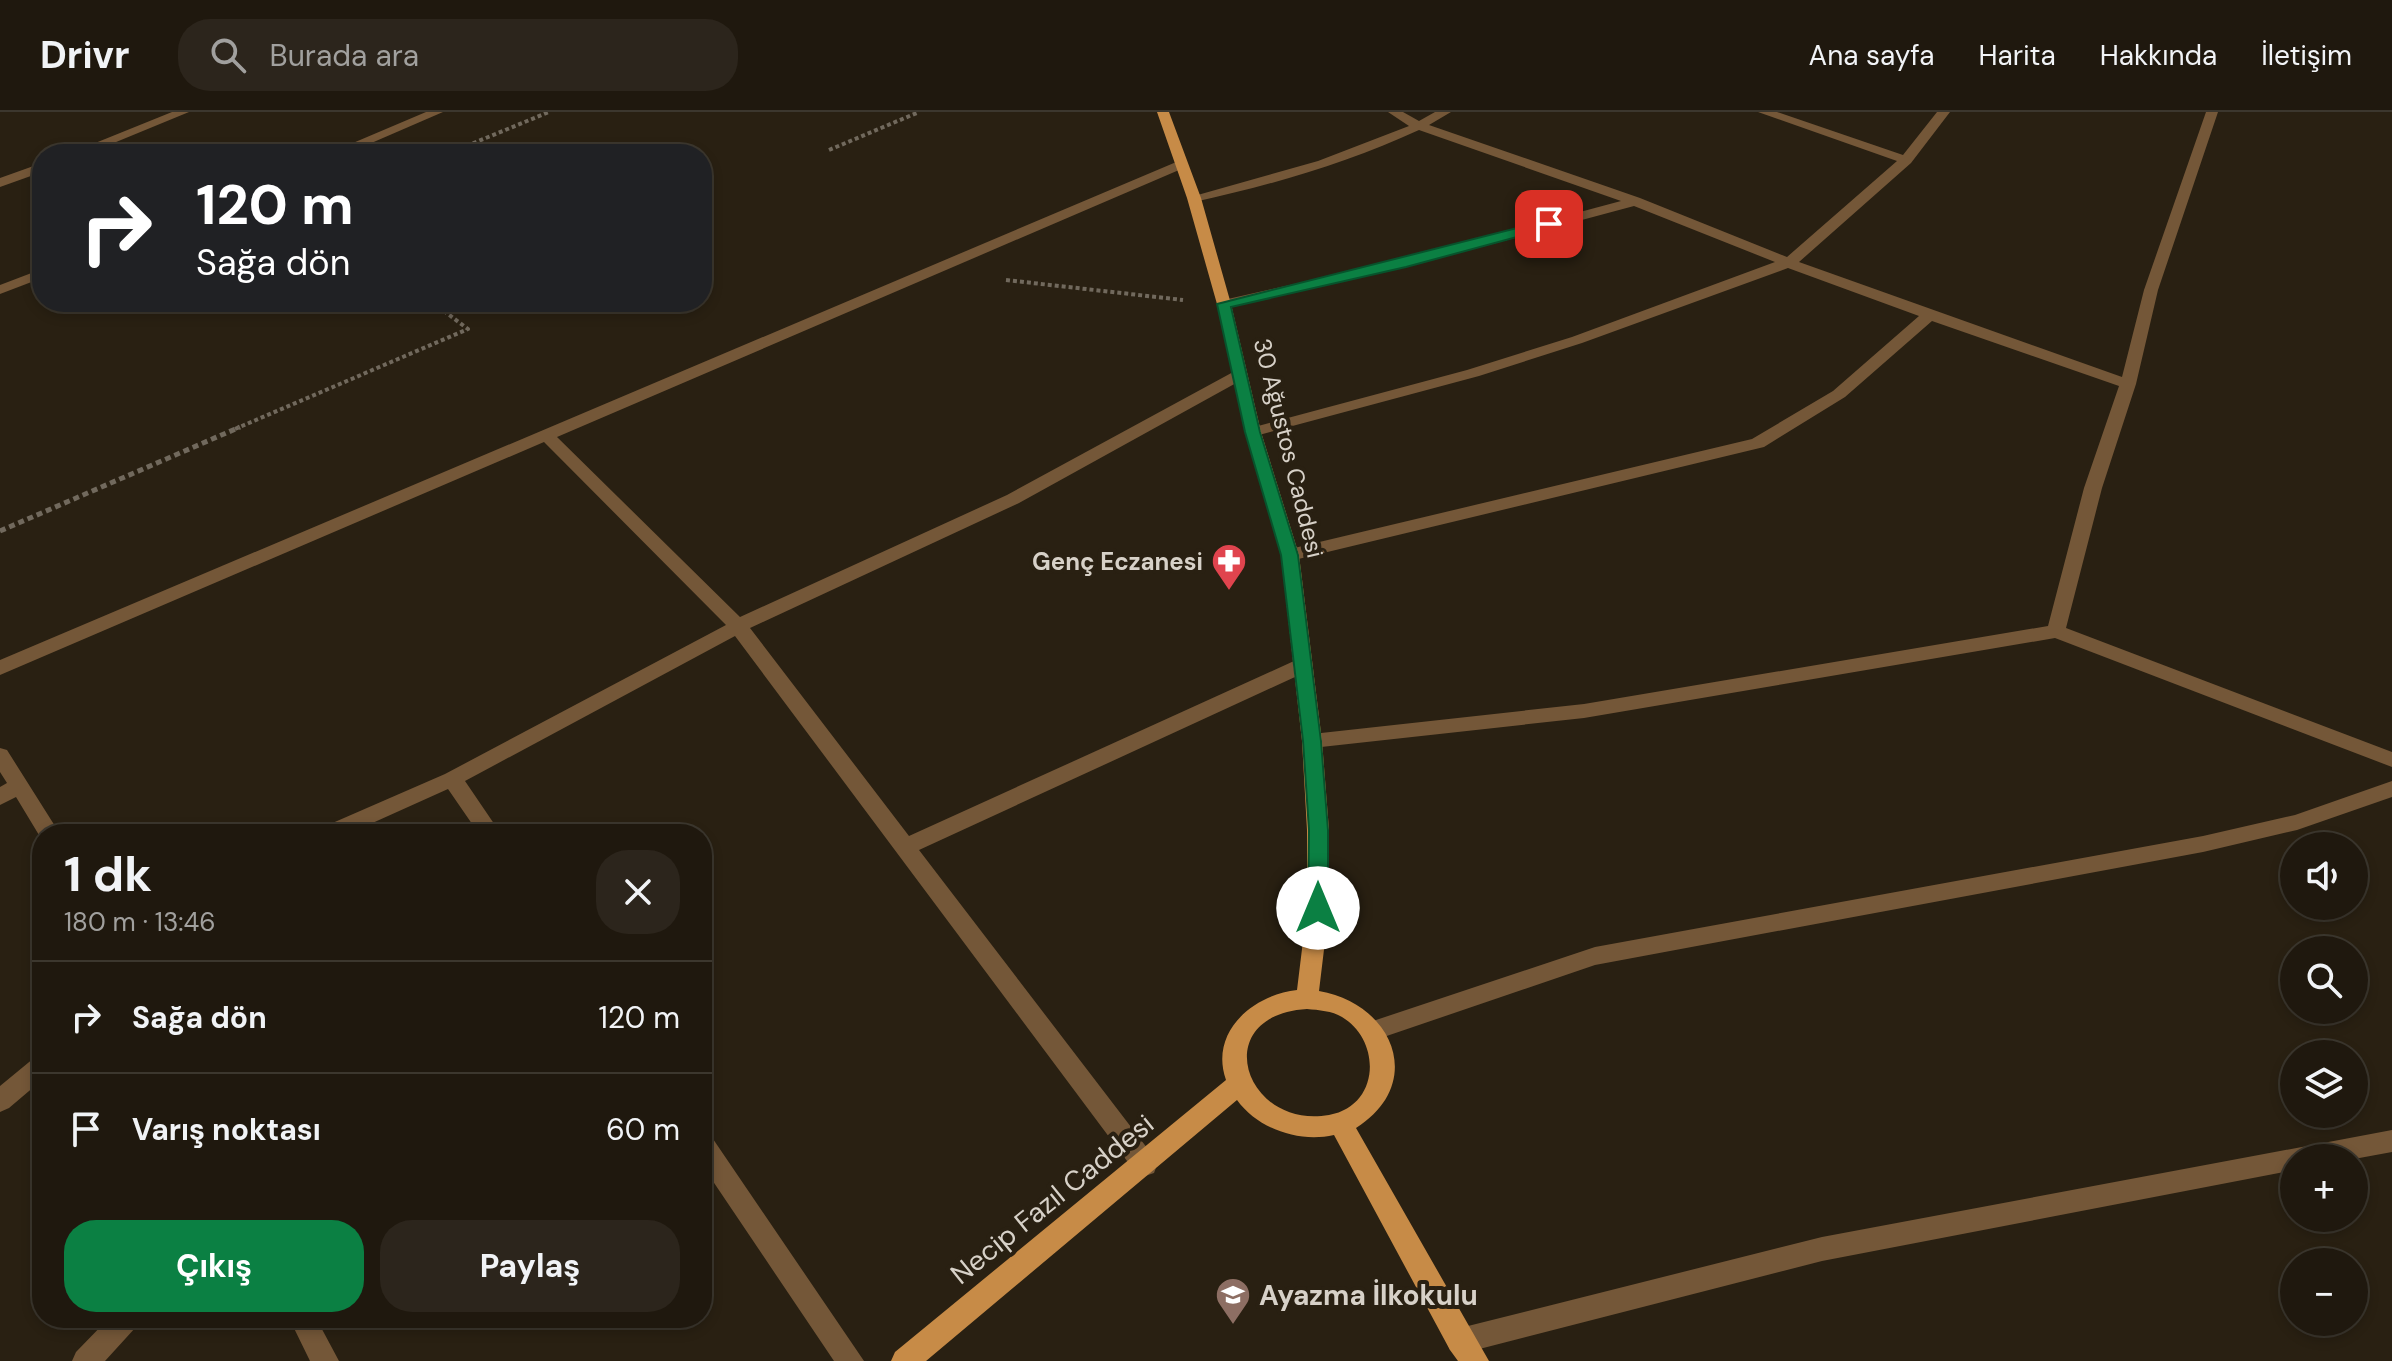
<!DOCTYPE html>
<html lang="tr">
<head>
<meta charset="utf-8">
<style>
  :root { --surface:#1f180e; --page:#2c251c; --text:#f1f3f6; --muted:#a1a09e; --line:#3c372e; --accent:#0b8043 }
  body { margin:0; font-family:"DM Sans",sans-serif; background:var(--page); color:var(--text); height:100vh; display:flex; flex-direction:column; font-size:30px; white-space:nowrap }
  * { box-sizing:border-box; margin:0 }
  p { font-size:26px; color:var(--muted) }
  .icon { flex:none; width:44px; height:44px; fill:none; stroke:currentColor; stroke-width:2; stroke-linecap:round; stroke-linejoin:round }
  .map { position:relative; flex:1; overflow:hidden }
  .sheet { position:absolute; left:32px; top:712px; width:680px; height:504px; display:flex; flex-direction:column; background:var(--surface); border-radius:32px; box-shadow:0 4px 12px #0003,0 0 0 2px var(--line) }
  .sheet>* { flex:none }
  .hud { position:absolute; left:32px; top:32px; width:680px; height:168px; border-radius:32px; box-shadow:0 4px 12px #0003,0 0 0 2px var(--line); background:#202124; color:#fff; overflow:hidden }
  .tools { position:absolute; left:2280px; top:720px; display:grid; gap:16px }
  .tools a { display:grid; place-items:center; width:88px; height:88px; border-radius:50%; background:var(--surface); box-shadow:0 4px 12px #0003,0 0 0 2px var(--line); font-size:40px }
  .pin { position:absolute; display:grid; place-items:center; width:68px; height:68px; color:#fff; margin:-34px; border-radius:16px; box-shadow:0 4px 12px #0006 }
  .me { position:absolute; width:88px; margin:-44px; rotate:0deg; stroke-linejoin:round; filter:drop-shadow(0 0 6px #0008) }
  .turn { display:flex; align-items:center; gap:28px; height:168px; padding:0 32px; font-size:36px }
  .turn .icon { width:104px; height:104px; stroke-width:2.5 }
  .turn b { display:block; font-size:56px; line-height:68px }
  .round { display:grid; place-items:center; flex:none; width:84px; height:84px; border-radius:32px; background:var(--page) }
  .overview { display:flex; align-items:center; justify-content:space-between; height:136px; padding:0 32px }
  h1 { font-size:48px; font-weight:700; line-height:60px }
  .button { display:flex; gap:16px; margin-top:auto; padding:16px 32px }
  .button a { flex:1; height:92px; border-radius:32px; background:var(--accent); color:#fff; font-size:32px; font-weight:700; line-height:92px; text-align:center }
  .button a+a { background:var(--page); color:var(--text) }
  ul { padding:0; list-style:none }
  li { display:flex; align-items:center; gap:24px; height:112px; padding:0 32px; border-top:2px solid var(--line) }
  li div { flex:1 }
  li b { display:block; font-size:30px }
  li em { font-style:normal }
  header { display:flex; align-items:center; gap:48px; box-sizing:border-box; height:112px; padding:0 40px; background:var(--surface); border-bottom:2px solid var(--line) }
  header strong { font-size:38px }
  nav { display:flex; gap:44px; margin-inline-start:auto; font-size:28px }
  .search { width:560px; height:72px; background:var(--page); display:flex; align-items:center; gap:20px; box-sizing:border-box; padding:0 28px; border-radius:32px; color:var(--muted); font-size:30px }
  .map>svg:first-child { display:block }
</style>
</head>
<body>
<header>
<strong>Drivr</strong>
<div class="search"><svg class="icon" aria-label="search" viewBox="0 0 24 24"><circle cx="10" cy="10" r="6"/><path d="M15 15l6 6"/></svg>Burada ara</div>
<nav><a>Ana sayfa</a><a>Harita</a><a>Hakkında</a><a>İletişim</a></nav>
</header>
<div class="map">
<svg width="2392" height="1249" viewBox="0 0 2392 1249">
  <rect width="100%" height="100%" fill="#292012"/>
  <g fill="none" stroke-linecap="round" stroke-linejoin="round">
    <path stroke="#71695d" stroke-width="4" stroke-dasharray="4 3" stroke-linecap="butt" d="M829,38L919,0
      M447,42L549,0
      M1006,168L1183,188
      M235,317L468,217L432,190"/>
    <path stroke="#71695d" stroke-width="5" stroke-dasharray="6 4" stroke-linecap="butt" d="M0,419L240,315"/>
    <path fill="#745738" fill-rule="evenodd" d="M172,0H189L87,42H68Z
      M426,0H443L346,42H327Z
      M1388,0H1403L1419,9L1435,0H1451L1429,13L1640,86L1787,145L1897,49L1758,0H1777L1903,43L1937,0H1950L1911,51L1799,150L2122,265L2144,178L2206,0H2218L2158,178L2136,272L2102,376L2066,516L2392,640V655L2055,526L1584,606L1312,636L1305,634L1302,629L1305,624L1312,622L1584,592L2048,514L2084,376L2119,274L1932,209L1845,285L1764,335L1290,449L1284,447L1281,443L1290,437L1752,327L1833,279L1919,204L1788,156L1582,231L1479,264L1259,323H1247L1245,320L1247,317L1467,258L1572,225L1775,150L1634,94L1406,155L1219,195V189L1404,147L1621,89L1419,18C1347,51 1272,73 1194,90L1187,86L1318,49L1409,14Z
      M1181,48L1188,52L1186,55L557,325L740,505L1007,383L1235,259H1247V265L1019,391L750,516L909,724L1294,549H1308L1311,554L1308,559L919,738L1154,1045L1157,1053L1154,1061L1145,1064L1136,1061L735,524L465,669L501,722H479L448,677L348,722H317L321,716L445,662L726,513L544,330L0,563V548Z
      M42,51V60L0,75V66Z
      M42,157V166L0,182V173Z
      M0,636L7,638L60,722H42V728L16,685L0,693V675L7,671L0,660Z
      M2392,669V685L2297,718L2203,740L1595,853L1372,929L1364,926L1360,919L1364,912L1595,835L2203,724L2295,703Z
      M42,943V968L9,996L0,1000V974L34,946Z
      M2392,1018V1040L2354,1047L2294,1046V1058L1822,1149L1460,1242L1450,1238L1446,1229L1450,1220L1460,1216L1822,1125Z
      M702,1021L711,1024L864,1249H834L702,1053Z
      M109,1206H140L136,1215L105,1249H72L76,1240Z
      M289,1206H316L339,1249H310Z"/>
    <path fill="#c78b47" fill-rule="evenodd" d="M1157,0H1169L1201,86L1231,192L1261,320L1299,443L1322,629L1329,718V796L1319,879C1394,892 1426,972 1356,1016L1489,1249H1458L1450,1238L1334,1023C1299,1031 1258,1017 1237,988L926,1249H891L895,1240L1226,968C1209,920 1253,883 1297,878L1307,796V718L1302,629L1281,443L1245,320L1217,192L1187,86ZM1307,897C1319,898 1332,899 1342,905C1382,929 1380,994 1329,1003C1244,1018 1207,903 1307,897Z"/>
  </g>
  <path fill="#0b8043" stroke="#07532c" stroke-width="2" d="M1549,108L1554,109V115L1406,155L1231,195L1260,320L1298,443L1321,629L1328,718V796L1325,802H1311L1308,796L1309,718L1303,629L1281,443L1245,320L1217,192Z"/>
  <defs>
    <symbol id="pharmacy-pin" viewBox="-11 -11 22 30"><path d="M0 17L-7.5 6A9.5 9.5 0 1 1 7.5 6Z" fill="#e0444e" stroke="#292012"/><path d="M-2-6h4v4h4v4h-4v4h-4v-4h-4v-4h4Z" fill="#fff"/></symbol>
    <symbol id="school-pin" viewBox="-11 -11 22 30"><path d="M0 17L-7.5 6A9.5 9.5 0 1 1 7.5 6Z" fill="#8d6e63" stroke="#292012"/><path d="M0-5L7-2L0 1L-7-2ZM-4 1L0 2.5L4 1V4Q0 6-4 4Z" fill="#fff"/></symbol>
  </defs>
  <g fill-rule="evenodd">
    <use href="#pharmacy-pin" x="1209" y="429" width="40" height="54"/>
    <use href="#school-pin" x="1213" y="1163" width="40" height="54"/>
  </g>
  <g text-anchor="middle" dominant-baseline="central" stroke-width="8" stroke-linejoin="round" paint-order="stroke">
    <g font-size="24" fill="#d7d1c8" stroke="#292012">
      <text transform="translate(1289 336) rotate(76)">30 Ağustos Caddesi</text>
    </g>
    <g font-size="24" font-weight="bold" fill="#d7d1c8" stroke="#292012" text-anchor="end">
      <text x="1203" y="449">Genç Eczanesi</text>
    </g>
    <g font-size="28" fill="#d7d1c8" stroke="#292012">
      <text transform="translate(1052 1087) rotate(-39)">Necip Fazıl Caddesi</text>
    </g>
    <g font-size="28" font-weight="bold" fill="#d7d1c8" stroke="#292012" text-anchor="start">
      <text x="1259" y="1183">Ayazma İlkokulu</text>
    </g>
  </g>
</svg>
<div class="tools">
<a><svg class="icon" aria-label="sound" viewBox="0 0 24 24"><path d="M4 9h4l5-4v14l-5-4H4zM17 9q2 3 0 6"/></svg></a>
<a><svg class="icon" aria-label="search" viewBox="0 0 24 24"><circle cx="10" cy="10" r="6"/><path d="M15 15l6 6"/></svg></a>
<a><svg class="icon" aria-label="layers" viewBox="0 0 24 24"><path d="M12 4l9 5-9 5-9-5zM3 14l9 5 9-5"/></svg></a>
<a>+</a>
<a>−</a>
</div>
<div class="pin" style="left:1549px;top:112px;background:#d93025"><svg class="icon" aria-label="arrive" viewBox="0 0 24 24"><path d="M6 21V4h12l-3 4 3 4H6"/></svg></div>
<svg class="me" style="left:1318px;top:796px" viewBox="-20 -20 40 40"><circle r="19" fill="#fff"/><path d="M0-13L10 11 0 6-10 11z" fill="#0b8043"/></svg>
<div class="hud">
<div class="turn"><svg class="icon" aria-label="right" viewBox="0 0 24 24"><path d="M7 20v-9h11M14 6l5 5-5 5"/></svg><div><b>120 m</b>Sağa dön</div></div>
</div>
<section class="sheet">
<div class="overview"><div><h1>1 dk</h1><p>180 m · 13:46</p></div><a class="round"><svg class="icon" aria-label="close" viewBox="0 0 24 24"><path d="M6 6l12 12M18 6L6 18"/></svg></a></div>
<ul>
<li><svg class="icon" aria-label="right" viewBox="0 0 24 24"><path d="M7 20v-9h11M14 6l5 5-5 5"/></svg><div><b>Sağa dön</b></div><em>120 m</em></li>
<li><svg class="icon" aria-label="arrive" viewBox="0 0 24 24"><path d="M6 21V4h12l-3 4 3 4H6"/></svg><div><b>Varış noktası</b></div><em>60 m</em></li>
</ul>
<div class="button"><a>Çıkış</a><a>Paylaş</a></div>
</section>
</div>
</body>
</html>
